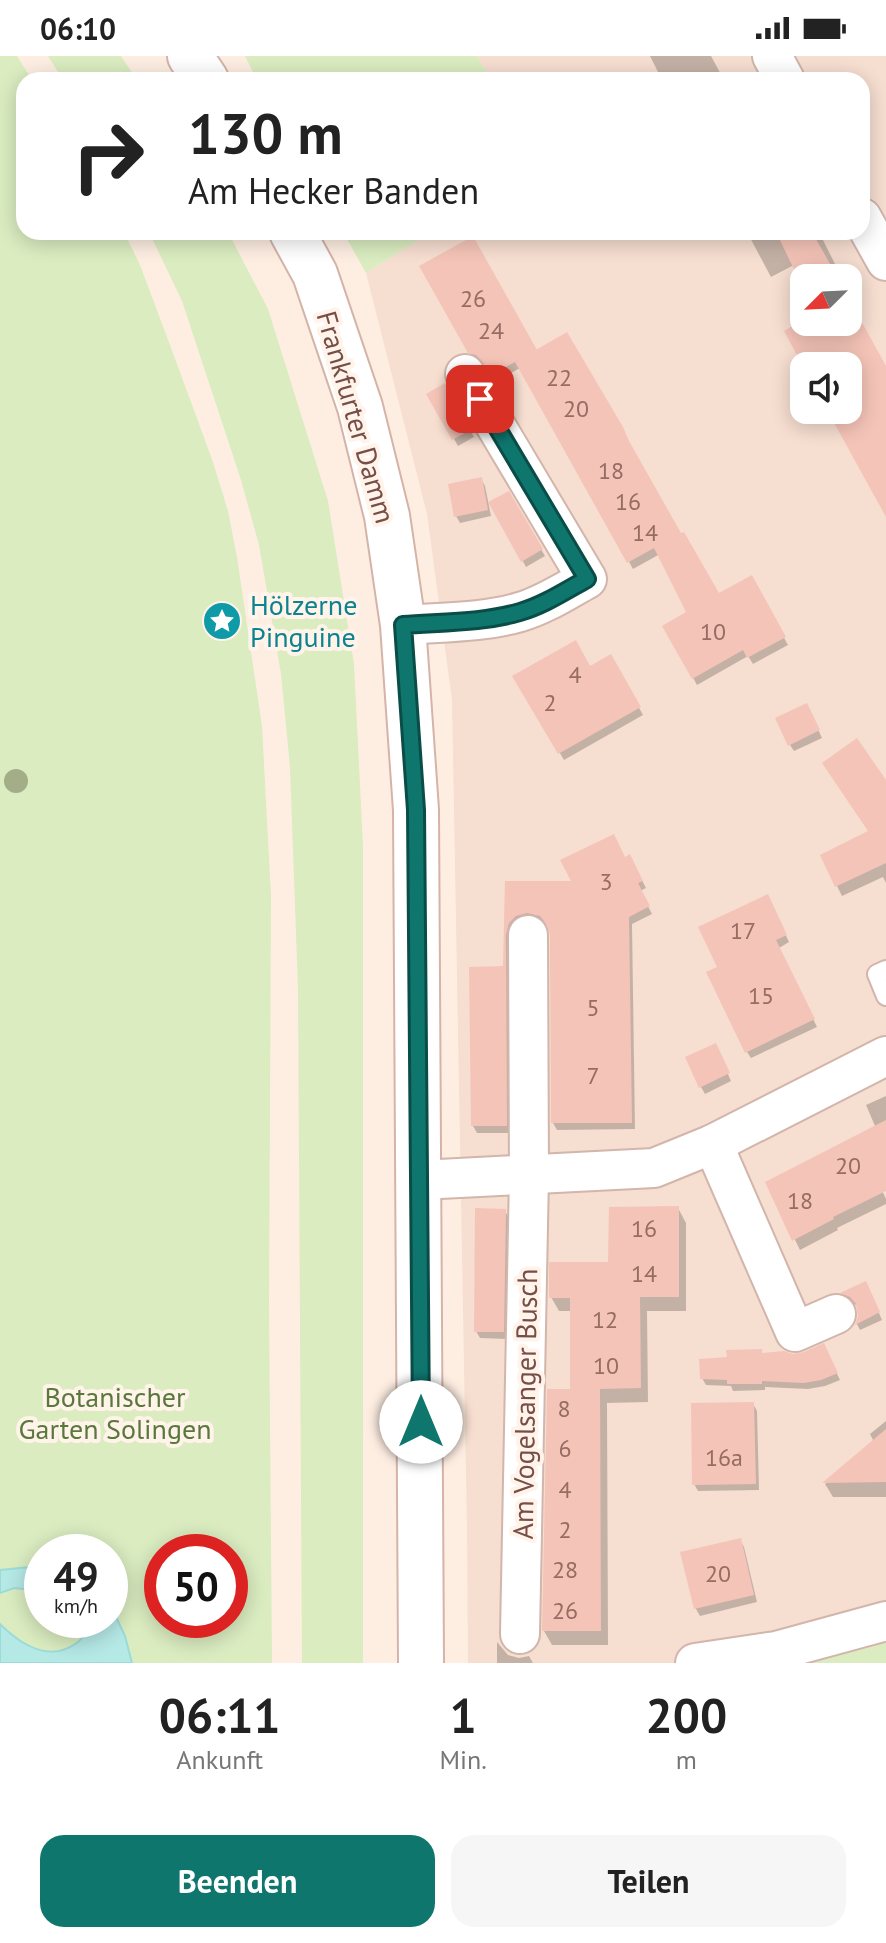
<!DOCTYPE html>
<html lang="de">
<head>
<meta charset="utf-8">
<style>
	body { margin:0; font-family:"PT Sans",sans-serif; background:#f6f6f6; color:#222; height:100vh; display:flex; flex-direction:column; font-size:30px; white-space:nowrap }
	* { box-sizing:border-box; margin:0 }
	p { font-size:26px; color:#767676 }
	.icon { flex:none; width:44px; height:44px; fill:none; stroke:currentColor; stroke-width:2; stroke-linecap:round; stroke-linejoin:round }
	.map { position:relative; height:1607px; overflow:hidden }
	.side { display:flex; flex-direction:column; background:#fff; flex:1 }
	.side>* { flex:none }
	.hud { position:absolute; left:16px; top:16px; width:854px; height:168px; border-radius:24px; box-shadow:0 4px 20px #0003; background:#fff; color:#222; overflow:hidden }
	.needle { width:52px; rotate:246deg }
	.tools { position:absolute; left:790px; top:208px; display:grid; gap:16px }
	.tools a { display:grid; place-items:center; width:72px; height:72px; border-radius:16px; background:#fff; box-shadow:0 4px 20px #0003; font-size:40px }
	.speed { position:absolute; left:24px; top:1478px; display:flex; gap:16px; font-size:40px; font-weight:700; text-align:center }
	.speed>* { display:grid; place-content:center; width:104px; height:104px; border-radius:50%; background:#fff; box-shadow:0 4px 20px #0003; line-height:1 }
	.speed small { font-size:20px; font-weight:400 }
	.speed .limit { border:12px solid #d22; background:#fff; color:#111 }
	.pin { position:absolute; display:grid; place-items:center; width:68px; height:68px; color:#fff; margin:-34px; border-radius:16px; box-shadow:0 4px 12px #0006 }
	.me { position:absolute; width:88px; margin:-44px; rotate:0deg; stroke-linejoin:round; filter:drop-shadow(0 0 6px #0008) }
	.turn { display:flex; align-items:center; gap:28px; height:168px; padding:0 40px; font-size:36px }
	.turn .icon { width:104px; height:104px; stroke-width:2.5 }
	.turn b { display:block; font-size:56px; line-height:68px }
	.eta { display:flex; justify-content:space-evenly; align-items:center; height:136px; text-align:center }
	.eta b { font-size:48px; font-weight:700; line-height:56px }
	.button { display:flex; gap:16px; margin-top:auto; padding:16px 40px }
	.button a { flex:1; height:92px; border-radius:24px; background:#0f766e; color:#fff; font-size:32px; font-weight:700; line-height:92px; text-align:center }
	.button a+a { background:#f6f6f6; color:#222 }
	.status { display:flex; justify-content:space-between; align-items:center; height:56px; padding:0 40px; background:#fff; direction:ltr }
	.status svg { height:22px; fill:currentColor }
	.map>svg:first-child { display:block }
	.residential { fill:#f6ded0; fill-rule:evenodd }
	.green { fill:#daecc0; fill-rule:evenodd }
	.water { fill:#b5e9e6; stroke:#9bdbd8; stroke-width:2 }
	.shadow { fill:#0003 }
	.building { fill:#f5c4b8 }
	.lines { fill:none; stroke-linecap:round; stroke-linejoin:round }
	.service-casing { stroke:#d2b5ab; stroke-width:22 }
	.minor-casing { stroke:#d2b5ab; stroke-width:42 }
	.secondary-casing { stroke:#d5b3a8; stroke-width:48 }
	.service { stroke:#fff; stroke-width:18 }
	.minor { stroke:#fff; stroke-width:38 }
	.secondary { stroke:#fff; stroke-width:44 }
	.tree { fill:#a3ad87 }
	.route-casing { stroke:#0a4d48; stroke-width:20 }
	.route { stroke:#0f766e; stroke-width:14 }
	.labels { text-anchor:middle; stroke-width:8; stroke-linejoin:round; paint-order:stroke }
	.number-label { font-size:24px; fill:#966c63 }
	.street-label { font-size:28px; fill:#774e47; stroke:#fff3ea }
	.culture-label { font-size:28px; fill:#0d838f; stroke:#fff3ea; text-anchor:start }
	.park-label { font-size:28px; fill:#59783c; stroke:#fff3ea }
</style>
</head>
<body>
<div class="status"><b>06:10</b><svg viewBox="0 0 49 12"><path d="M0 12V9h3v3zM5 12V6h3v6zM10 12V3h3v9zM15 12V0h3v12zM26 1h20v11H26zM47 4h2v5h-2z"/></svg></div>
<div class="map">
<svg width="886" height="1607" viewBox="0 0 886 1607">
	<rect width="100%" height="100%" fill="#feeee2"/>
	<path class="residential" d="M477 0H886V1585L876 1590 802 1607H468L467 1474 452 644 427 458 366 217 431 176H862V24H491ZM804 222H848V266H804ZM804 310H848V354H804Z"/>
	<g class="green">
		<path d="M0 0H17L32 24H24V176H124L140 209 170 289 213 406 228 455 237 501 262 670 271 840 269 1247 272 1607H0ZM42 1496H110V1564H42ZM162 1496H230V1564H162Z"/>
		<path d="M48 0H121L137 24H63Z"/>
		<path d="M245 0H477L491 24H257Z"/>
		<path d="M149 176H228L268 253 328 445 354 608 363 790V1607H302L298 933 290 711 281 618 259 489 241 424 182 245Z"/>
		<path d="M343 176H431L366 217Z"/>
		<path d="M886 1585V1607H803L876 1590Z"/>
	</g>
	<g class="water">
		<path d="M30 1511H42V1535L14 1532 0 1537V1514Z"/>
		<path d="M110 1548 125 1580 132 1607H0V1568C22 1590 51 1607 78 1586 85 1579 89 1574 89 1564H110Z"/>
	</g>
	<g class="shadow">
		<path d="M650 0H711L724 24H662Z"/>
		<path d="M747 176H819L835 208 830 211 836 222H804V229L794 209 771 221Z"/>
		<path d="M422 211 536 296 680 480 718 540 751 522 788 589 753 608 748 600 697 629 665 570 688 557 660 498 633 513 520 312 497 325 490 314 482 306 474 303Z"/>
		<path d="M445 330 474 381 458 390 429 339Z"/>
		<path d="M481 423 485 430 491 460 460 467 456 460Z"/>
		<path d="M508 437 545 500 526 511 491 447Z"/>
		<path d="M611 601 643 659 564 704 515 620 590 613Z"/>
		<path d="M810 656 822 682 794 695 790 689Z"/>
		<path d="M886 727V827L883 821 842 840 837 830 870 776Z"/>
		<path d="M625 803 633 807 646 832 640 835 652 858 632 868 635 1073 557 1074 553 1067 550 872 544 866 532 863 512 876 509 887 510 1077H477L473 1070 505 912 507 827 574 828Z"/>
		<path d="M771 848 789 886 779 892 817 971 751 1002 747 996 720 912Z"/>
		<path d="M717 993 731 1025 705 1038 701 1031Z"/>
		<path d="M886 1040V1128L880 1130 886 1143V1148L837 1172 838 1174 800 1194 767 1127 875 1070 866 1049Z"/>
		<path d="M678 1152 686 1167V1255H647L648 1346 607 1347 608 1589H552L544 1575 572 1335V1255H559L551 1241 610 1208Z"/>
		<path d="M505 1155 509 1162 507 1283 480 1282 476 1275Z"/>
		<path d="M869 1234 882 1264 860 1274 857 1268 860 1260 858 1250 846 1244 843 1238Z"/>
		<path d="M761 1295 763 1299 793 1300 827 1297 840 1324 825 1330 808 1333 765 1331V1334L733 1335 731 1330 706 1329 702 1322 729 1302Z"/>
		<path d="M753 1348 757 1355 759 1434 698 1435 694 1428Z"/>
		<path d="M886 1365V1441H833L825 1428 874 1386 870 1378Z"/>
		<path d="M740 1484 744 1491 757 1546 700 1560 696 1553 683 1498Z"/>
		<path d="M497 1586 508 1599 519 1602 529 1600 533 1607H497Z"/>
	</g>
	<g class="building">
		<path d="M776 176H812L838 222H804V234Z"/>
		<path d="M473 180 537 294 491 319 484 307 476 299 468 297 419 210Z"/>
		<path d="M848 241 886 310V461L827 354H848V310H804V312L784 275 804 263V266H848Z"/>
		<path d="M567 276 623 371 629 385 681 477 684 476 719 537 752 519 786 581 747 602 743 594 692 623 662 570 686 556 654 492 627 507 515 306Z"/>
		<path d="M445 327 472 373 452 384 426 338Z"/>
		<path d="M482 421 488 454 454 461 448 428Z"/>
		<path d="M509 435 543 493 521 506 488 446Z"/>
		<path d="M576 584 590 610 611 598 641 651 558 698 512 620Z"/>
		<path d="M807 647 820 674 788 690 775 662Z"/>
		<path d="M857 682 886 724V807L835 831 820 799 868 775 822 707Z"/>
		<path d="M614 778 625 801 630 798 643 825 638 827 650 850 629 861 632 1067H551L550 879 547 869 540 860 527 857 516 860 509 867 506 879 507 1070H471L469 911 503 910 505 825H571L560 804Z"/>
		<path d="M768 838 787 879 776 884 815 963 745 997 706 916 717 911 698 871Z"/>
		<path d="M716 987 730 1017 699 1032 685 1001Z"/>
		<path d="M886 1064V1135L833 1161 834 1163 792 1185 765 1126Z"/>
		<path d="M679 1150V1241H640L641 1332 600 1333 601 1575H542L547 1333H570V1242H549V1206H608L609 1151Z"/>
		<path d="M475 1152 506 1153 504 1276H474Z"/>
		<path d="M866 1225 880 1256 855 1269 858 1260 856 1248 850 1241 840 1237Z"/>
		<path d="M824 1287 838 1317 821 1324 804 1327 762 1325V1328H727V1324L700 1323 699 1303 727 1301 726 1294 762 1293V1297L784 1295 793 1298 804 1296Z"/>
		<path d="M754 1346 756 1428 692 1429 691 1347Z"/>
		<path d="M886 1373V1426L822 1427Z"/>
		<path d="M741 1482 754 1539 694 1553 680 1496Z"/>
	</g>
	<g class="lines">
		<defs>
			<path id="service" d="M886 914 877 918 886 940"/>
			<g id="minor">
				<path d="M772 0 785 24"/>
				<path d="M862 162 886 205"/>
				<path d="M403 569C441 566 483 567 520 556 544 549 565 535 587 523L465 318"/>
				<path d="M713 1088 795 1276 836 1258"/>
				<path d="M420 1124 654 1112 713 1088 886 1000"/>
				<path d="M520 1578 529 1119 528 879"/>
				<path d="M695 1607 776 1595 886 1565"/>
			</g>
			<g id="secondary">
				<path d="M190 0 206 24"/>
				<path d="M292 176 315 218 360 351 387 460 403 569 416 754 421 1607"/>
			</g>
		</defs>
		<use href="#service" class="service-casing"/>
		<use href="#minor" class="minor-casing"/>
		<use href="#secondary" class="secondary-casing"/>
		<use href="#service" class="service"/>
		<use href="#minor" class="minor"/>
		<use href="#secondary" class="secondary"/>
	</g>
	<circle class="tree" cx="16" cy="725" r="12"/>
	<g class="lines">
		<defs>
			<path id="route" d="M421 1366 416 754 403 569C441 566 483 567 520 556 544 549 565 535 587 523L480 343"/>
		</defs>
		<use href="#route" class="route-casing"/>
		<use href="#route" class="route"/>
	</g>
	<defs>
		<symbol id="sight-disc" viewBox="-11 -11 22 22"><circle r="9.5" fill="#0f9aa8" stroke="#fff3ea"/><path d="M0-6L1.8-2.2L6-1.7L2.9 1.2L3.7 5.4L0 3.3L-3.7 5.4L-2.9 1.2L-6-1.7L-1.8-2.2Z" fill="#fff"/></symbol>
	</defs>
	<g fill-rule="evenodd">
		<use href="#sight-disc" x="200" y="543" width="44" height="44"/>
	</g>
	<g class="labels">
		<g class="number-label">
			<text x="473" y="251">26</text>
			<text x="491" y="283">24</text>
			<text x="559" y="330">22</text>
			<text x="576" y="361">20</text>
			<text x="611" y="423">18</text>
			<text x="628" y="454">16</text>
			<text x="645" y="485">14</text>
			<text x="713" y="584">10</text>
			<text x="575" y="627">4</text>
			<text x="550" y="655">2</text>
			<text x="606" y="834">3</text>
			<text x="743" y="883">17</text>
			<text x="761" y="948">15</text>
			<text x="593" y="960">5</text>
			<text x="593" y="1028">7</text>
			<text x="848" y="1118">20</text>
			<text x="800" y="1153">18</text>
			<text x="644" y="1181">16</text>
			<text x="644" y="1226">14</text>
			<text x="605" y="1272">12</text>
			<text x="606" y="1318">10</text>
			<text x="564" y="1361">8</text>
			<text x="565" y="1401">6</text>
			<text x="724" y="1410">16a</text>
			<text x="565" y="1442">4</text>
			<text x="565" y="1482">2</text>
			<text x="565" y="1522">28</text>
			<text x="718" y="1526">20</text>
			<text x="565" y="1563">26</text>
		</g>
		<g class="street-label">
			<text transform="translate(356 361) rotate(74)" y="10">Frankfurter Damm</text>
			<text transform="translate(525 1348) rotate(-89)" y="10">Am Vogelsanger Busch</text>
		</g>
		<g class="culture-label">
			<text x="250" y="559">Hölzerne<tspan x="250" dy="32">Pinguine</tspan></text>
		</g>
		<g class="park-label">
			<text x="115" y="1351">Botanischer<tspan x="115" dy="32">Garten Solingen</tspan></text>
		</g>
	</g>
</svg>
<div class="tools">
<a><svg class="needle" viewBox="-14 -14 28 28"><path d="M0-13l5 13h-10z" fill="#e53935"/><path d="M0 13l5-13h-10z" fill="#767676"/></svg></a>
<a><svg class="icon" aria-label="sound" viewBox="0 0 24 24"><path d="M4 9h4l5-4v14l-5-4H4zM17 9q2 3 0 6"/></svg></a>
</div>
<div class="speed"><div>49<small>km/h</small></div><div class="limit">50</div></div>
<div class="pin" style="left:480px;top:343px;background:#d93025"><svg class="icon" aria-label="arrive" viewBox="0 0 24 24"><path d="M6 21V4h12l-3 4 3 4H6"/></svg></div>
<svg class="me" style="left:421px;top:1366px" viewBox="-20 -20 40 40"><circle r="19" fill="#fff"/><path d="M0-13L10 11 0 6-10 11z" fill="#0f766e"/></svg>
<div class="hud">
<div class="turn"><svg class="icon" aria-label="right" viewBox="0 0 24 24"><path d="M7 20v-9h11M14 6l5 5-5 5"/></svg><div><b>130 m</b>Am Hecker Banden</div></div>
</div>
</div>
<section class="side">
<div class="eta">
<div><b>06:11</b><p>Ankunft</p></div>
<div><b>1</b><p>Min.</p></div>
<div><b>200</b><p>m</p></div>
</div>
<div class="button"><a>Beenden</a><a>Teilen</a></div>
</section>
</body>
</html>
